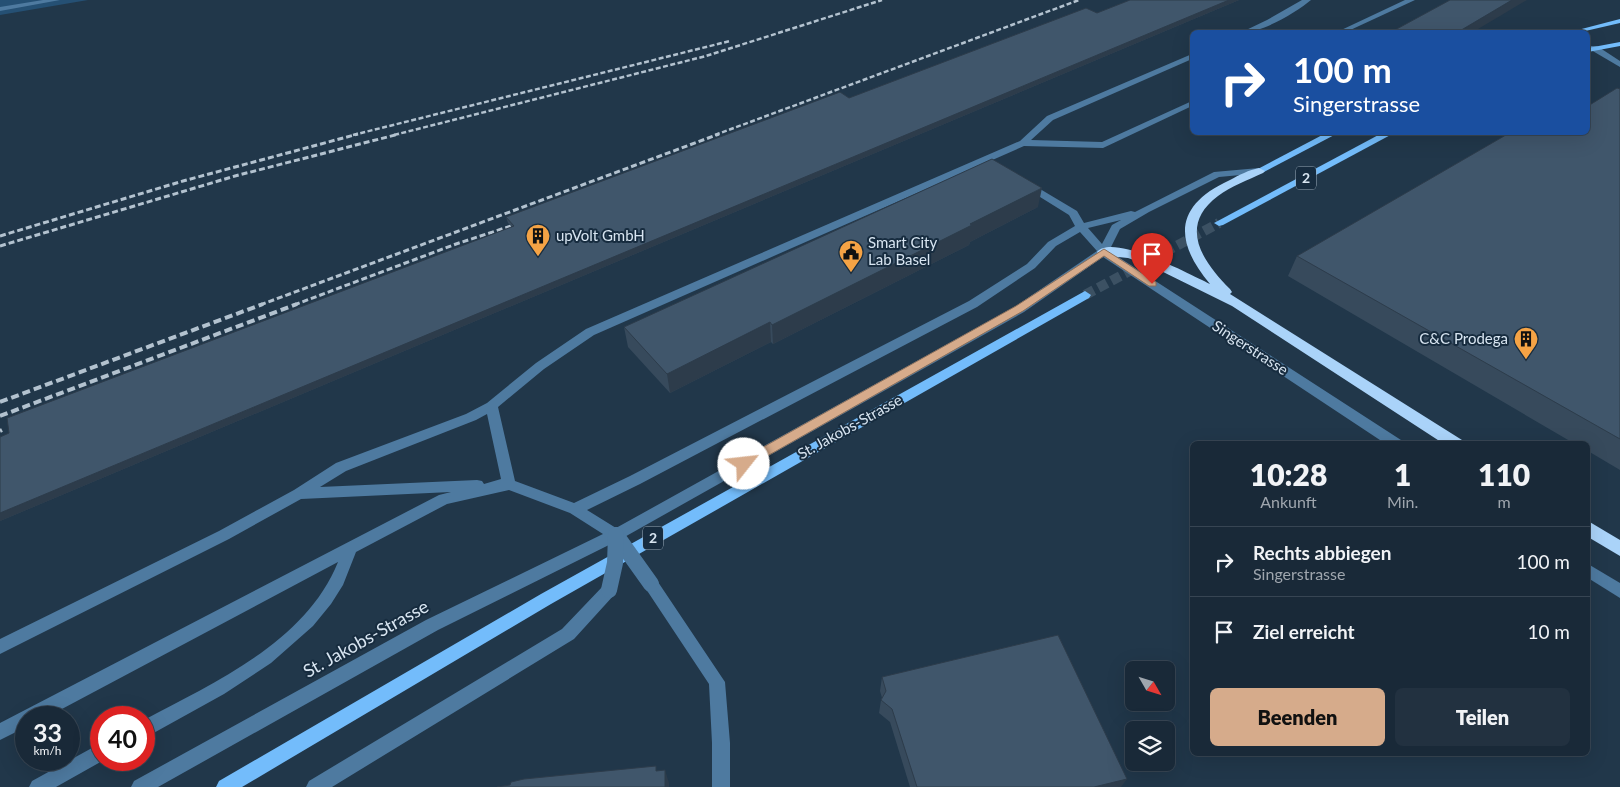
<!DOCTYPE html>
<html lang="de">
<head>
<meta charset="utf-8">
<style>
	body { margin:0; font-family:Lato,sans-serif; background:#223140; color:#f1f3f6; height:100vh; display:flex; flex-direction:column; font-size:19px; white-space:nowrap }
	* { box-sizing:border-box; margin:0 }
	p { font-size:16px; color:#9fa6ae }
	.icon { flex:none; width:28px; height:28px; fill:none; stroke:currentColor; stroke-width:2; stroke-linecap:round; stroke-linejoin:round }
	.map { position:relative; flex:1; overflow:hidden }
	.side { position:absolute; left:1190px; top:441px; width:400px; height:315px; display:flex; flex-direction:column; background:#192938; border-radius:8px; box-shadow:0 5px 20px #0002,0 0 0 1px #374553 }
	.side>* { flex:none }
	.guide { position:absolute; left:1190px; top:30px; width:400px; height:105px; border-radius:8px; box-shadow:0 5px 20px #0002,0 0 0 1px #374553; background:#1a4fa0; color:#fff; overflow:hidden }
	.needle { width:32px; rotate:129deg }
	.fabs { position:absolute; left:1125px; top:661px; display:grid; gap:10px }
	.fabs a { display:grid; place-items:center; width:50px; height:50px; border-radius:8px; background:#192938; box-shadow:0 5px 20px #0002,0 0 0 1px #374553; font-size:25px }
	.speed { position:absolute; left:15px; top:706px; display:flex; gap:10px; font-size:25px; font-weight:700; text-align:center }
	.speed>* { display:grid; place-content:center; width:65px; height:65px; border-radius:50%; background:#192938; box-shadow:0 5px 20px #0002,0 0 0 1px #374553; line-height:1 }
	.speed small { font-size:12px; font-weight:400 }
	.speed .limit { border:8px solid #d22; background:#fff; color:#111 }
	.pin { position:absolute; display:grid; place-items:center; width:42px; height:42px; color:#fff; margin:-51px -21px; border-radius:50% 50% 50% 0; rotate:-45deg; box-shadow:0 0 5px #0007 }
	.pin .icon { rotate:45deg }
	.me { position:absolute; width:55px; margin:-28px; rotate:61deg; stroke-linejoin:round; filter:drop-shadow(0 0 4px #0008) }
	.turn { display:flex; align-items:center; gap:18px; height:105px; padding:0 20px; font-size:22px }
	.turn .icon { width:65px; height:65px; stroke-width:2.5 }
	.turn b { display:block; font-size:35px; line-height:42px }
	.eta { display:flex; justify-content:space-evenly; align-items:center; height:85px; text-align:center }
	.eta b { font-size:30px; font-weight:800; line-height:35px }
	.action { display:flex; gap:10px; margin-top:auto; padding:10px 20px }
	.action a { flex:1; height:58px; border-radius:8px; background:#d6ab8b; color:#111; font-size:20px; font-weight:800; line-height:58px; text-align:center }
	.action a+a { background:#223140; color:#f1f3f6 }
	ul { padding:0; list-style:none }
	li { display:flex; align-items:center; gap:15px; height:70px; padding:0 20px; border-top:1px solid #374553 }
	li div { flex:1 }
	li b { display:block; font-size:19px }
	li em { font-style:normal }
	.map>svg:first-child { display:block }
	.green { fill:#255074 }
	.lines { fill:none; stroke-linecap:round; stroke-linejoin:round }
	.major-tunnel { stroke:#3c5163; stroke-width:10; stroke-dasharray:10 5; stroke-linecap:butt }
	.minor { fill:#4e7aa0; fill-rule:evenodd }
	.major { fill:#73bcfb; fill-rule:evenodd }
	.highway { fill:#aad3f9; fill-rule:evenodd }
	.rail-far2 { stroke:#b3c2cf; stroke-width:2.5; stroke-dasharray:5 2.5; stroke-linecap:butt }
	.rail-far1 { stroke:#b3c2cf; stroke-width:3; stroke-dasharray:6 3; stroke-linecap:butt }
	.rail { stroke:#b3c2cf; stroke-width:4; stroke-dasharray:8 4; stroke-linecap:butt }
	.minor-bridge { stroke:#4e7aa0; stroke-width:16 }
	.wall { fill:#374a5c }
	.shaded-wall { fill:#2d3c4b }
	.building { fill:#40566b; stroke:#2d3c4b }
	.route { fill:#d6ab8b; stroke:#8b6f5a }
	.labels { text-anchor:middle; stroke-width:4; stroke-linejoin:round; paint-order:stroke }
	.shield { fill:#172c3f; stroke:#9eaebc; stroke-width:1 }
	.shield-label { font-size:14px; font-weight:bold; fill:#d8e5f1 }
	.poi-label { font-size:15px; fill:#d8e5f1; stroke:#172c3f; text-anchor:start }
	.street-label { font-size:15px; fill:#d8e5f1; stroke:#172c3f }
	.near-street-label { font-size:18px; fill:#d8e5f1; stroke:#172c3f }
</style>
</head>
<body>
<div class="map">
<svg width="1620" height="787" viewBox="0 0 1620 787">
	<rect width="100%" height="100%" fill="#21374a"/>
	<path class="green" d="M0 0H88L0 15Z"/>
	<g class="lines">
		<path class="major-tunnel" d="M1085 295 1219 223"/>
		<g class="minor">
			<path d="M43 0H60L0 11V7Z"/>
			<path d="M1302 0H1311C1297 12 1260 34 1242 32L1267 20Z"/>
			<path d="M1405 0H1415L1346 32H1337Z"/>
			<path d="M1591 46H1597L1620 61V67L1591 50Z"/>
			<path d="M1192 54V59L1053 120 1031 140 1102 142 1192 101V106L1103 148 1024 146 594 335 544 369 498 407 515 481 574 503 630 476 969 301 1027 264 1048 242 1075 226 1069 215 1024 187V183H1030L1077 211 1084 223 1131 211 1135 212 1214 172 1259 168 1262 169V173L1219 177 1149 212 1120 229 1109 251 1401 440 1402 444H1386L1103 257 1024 312 621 539 438 630 158 787H131L134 781 426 620 603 534 570 513 509 490 447 504 356 552 343 585 331 604 313 626 271 663 224 694 150 735 144 737V720C215 682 306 642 338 562L45 718H26V727L0 740V723L439 495 451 492 301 499 229 539 0 654V639L219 531 294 490 336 463 466 414 487 403 536 363 586 329 1020 141 1047 116ZM1121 220 1112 225 1102 244 1088 228ZM1080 232 1097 251 1016 306 616 528 587 510 640 484 977 307 1035 268 1056 246ZM487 414 501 479 484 484 482 481 477 480 320 487 346 471 476 420Z"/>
			<path d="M1588 564 1620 583V598L1588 578Z"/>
			<path d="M651 577 656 579 725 682 730 743V787H712V743L709 684 646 589 643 584 646 579Z"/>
			<path d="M609 583 614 585 617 590 614 595 574 639 332 787H306L309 781 562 629 604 585Z"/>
			<path d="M101 743V760H104L56 787H29L32 781Z"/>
		</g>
		<g class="major">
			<path d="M1620 19V23L1581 32H1570Z"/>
			<path d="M1620 42V46L1588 52V48Z"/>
			<path d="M1328 132H1340L1262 173H1256L1254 171Z"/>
			<path d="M1384 132H1396L1223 225 1219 226 1214 223Z"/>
			<path d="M1085 291 1091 295 1089 298 551 604 242 787H216L219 781 541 594Z"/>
		</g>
		<g class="highway">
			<path d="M1259 168 1265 171 1263 173C1248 180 1231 186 1218 196 1178 226 1202 261 1230 289L1232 292 1230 294 1462 440 1464 444H1444L1232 306 1151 266 1128 258 1099 255 1097 252C1113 233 1191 275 1210 284 1173 240 1175 205 1230 180 1239 175 1249 170 1259 168Z"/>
			<path d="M1588 521 1620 540V556L1588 537Z"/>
		</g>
		<g class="rail-far2">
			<path d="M353 135 730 41"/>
			<path d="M394 135 706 56 882 0"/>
			<path d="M715 135 1079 0"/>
		</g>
		<g class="rail-far1">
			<path d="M0 236 183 181 358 134"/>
			<path d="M0 246 235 176 399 134"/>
			<path d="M260 305 719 134"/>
			<path d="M294 305 456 244 511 226"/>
		</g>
		<g class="rail">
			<path d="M0 402 263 304"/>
			<path d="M0 416 297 304"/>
			<path d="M0 431 2 430"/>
		</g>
		<g class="minor-bridge">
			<path d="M616 535 651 584"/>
			<path d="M609 590 615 563 616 535"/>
		</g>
	</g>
	<g class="wall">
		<path d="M1130 0H1239L0 521 9 433 512 227 508 223 506 217 1097 13Z"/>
		<path d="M1620 89V470L1588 451V444H1575L1288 276 1297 256 1588 132Z"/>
		<path d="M1038 207 970 242 969 245 773 344 771 342 670 393 628 347 624 327Z"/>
		<path d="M882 677 1121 787H910L890 722 879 713 881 700 882 698 880 691Z"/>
	</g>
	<g class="shaded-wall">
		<path d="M1229 0H1239L0 521V513Z"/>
		<path d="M1512 0H1527L1473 32H1458Z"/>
		<path d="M1042 188 1038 207 970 242 969 245 773 344 772 325 970 224Z"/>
		<path d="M770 322 771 342 670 393 667 374Z"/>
		<path d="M665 770 669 783V787H665Z"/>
		<path d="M1127 779 1121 787H1094Z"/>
	</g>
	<g class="building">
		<path d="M1130 0H1229L0 513V437L9 433 7 418 514 226 506 217 840 92 849 98 1086 8 1097 13Z"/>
		<path d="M1450 0H1512L1458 32H1396L1393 31Z"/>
		<path d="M1617 88 1620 89V439L1297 256 1511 132H1588V106Z"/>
		<path d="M992 159 1042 188 970 224 972 225 772 325 770 322 667 374 624 327Z"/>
		<path d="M1058 635 1127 779 1094 787H917L892 709 881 700 886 691 882 677Z"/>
		<path d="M656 766V771L665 770V787H497L510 785 511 782 524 779Z"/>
	</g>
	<path class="route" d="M1104 249 1156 282V286H1149L1104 256 1023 311 748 467H740L738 464 740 460 1016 306Z"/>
	<defs>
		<symbol id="building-pin" viewBox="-11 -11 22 30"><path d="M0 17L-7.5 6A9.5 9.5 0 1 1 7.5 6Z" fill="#f5a345" stroke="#172c3f"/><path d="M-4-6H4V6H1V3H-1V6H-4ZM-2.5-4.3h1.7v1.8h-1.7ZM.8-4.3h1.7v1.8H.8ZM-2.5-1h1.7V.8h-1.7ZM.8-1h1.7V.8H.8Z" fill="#111"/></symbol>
		<symbol id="civic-pin" viewBox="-11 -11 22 30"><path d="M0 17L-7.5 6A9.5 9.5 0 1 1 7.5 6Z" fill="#f5a345" stroke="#172c3f"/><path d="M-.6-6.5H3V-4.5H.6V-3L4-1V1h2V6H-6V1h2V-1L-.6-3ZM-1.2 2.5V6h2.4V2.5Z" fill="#111"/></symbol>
	</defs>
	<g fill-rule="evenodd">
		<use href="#building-pin" x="524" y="222" width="28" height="38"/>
		<use href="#civic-pin" x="837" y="238" width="28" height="38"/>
		<use href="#building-pin" x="1512" y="325" width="28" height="38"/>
	</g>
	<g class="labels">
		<g class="shield">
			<rect x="1296" y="166.5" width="20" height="23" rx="4"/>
			<rect x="643" y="526.5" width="20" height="23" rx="4"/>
		</g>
		<g class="shield-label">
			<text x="1306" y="183">2</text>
			<text x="653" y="543">2</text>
		</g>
		<g class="poi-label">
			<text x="556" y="241">upVolt GmbH</text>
			<text x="868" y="248">Smart City<tspan x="868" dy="17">Lab Basel</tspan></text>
			<text x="1508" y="344" text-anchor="end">C&amp;C Prodega</text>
		</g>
		<g class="street-label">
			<text transform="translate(1250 348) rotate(33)" y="5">Singerstrasse</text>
			<text transform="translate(850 427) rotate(-29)" y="5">St. Jakobs-Strasse</text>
		</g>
		<g class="near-street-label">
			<text transform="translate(366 639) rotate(-29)" y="6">St. Jakobs-Strasse</text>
		</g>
	</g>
</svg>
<div class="fabs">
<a><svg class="needle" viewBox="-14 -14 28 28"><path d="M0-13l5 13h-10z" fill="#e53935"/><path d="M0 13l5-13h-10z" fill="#9fa6ae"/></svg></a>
<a><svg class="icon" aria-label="layers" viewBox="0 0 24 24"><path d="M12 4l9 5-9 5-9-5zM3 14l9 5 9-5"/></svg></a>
</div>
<div class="speed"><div>33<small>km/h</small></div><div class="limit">40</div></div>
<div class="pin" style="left:1152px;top:284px;background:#d93025"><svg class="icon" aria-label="arrive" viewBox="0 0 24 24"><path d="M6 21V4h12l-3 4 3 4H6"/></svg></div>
<svg class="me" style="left:744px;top:464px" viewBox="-20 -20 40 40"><circle r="19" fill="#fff"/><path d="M0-13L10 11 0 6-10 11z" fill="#d6ab8b"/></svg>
<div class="guide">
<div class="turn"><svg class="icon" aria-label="right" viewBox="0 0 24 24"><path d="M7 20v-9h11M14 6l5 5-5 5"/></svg><div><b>100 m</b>Singerstrasse</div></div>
</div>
<section class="side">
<div class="eta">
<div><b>10:28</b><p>Ankunft</p></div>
<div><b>1</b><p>Min.</p></div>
<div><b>110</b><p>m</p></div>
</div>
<ul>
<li><svg class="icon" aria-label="right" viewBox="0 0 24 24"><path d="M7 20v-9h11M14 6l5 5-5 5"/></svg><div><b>Rechts abbiegen</b><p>Singerstrasse</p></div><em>100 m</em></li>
<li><svg class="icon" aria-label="arrive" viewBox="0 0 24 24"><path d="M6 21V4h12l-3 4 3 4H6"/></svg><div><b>Ziel erreicht</b></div><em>10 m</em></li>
</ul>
<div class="action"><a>Beenden</a><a>Teilen</a></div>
</section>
</div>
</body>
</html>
